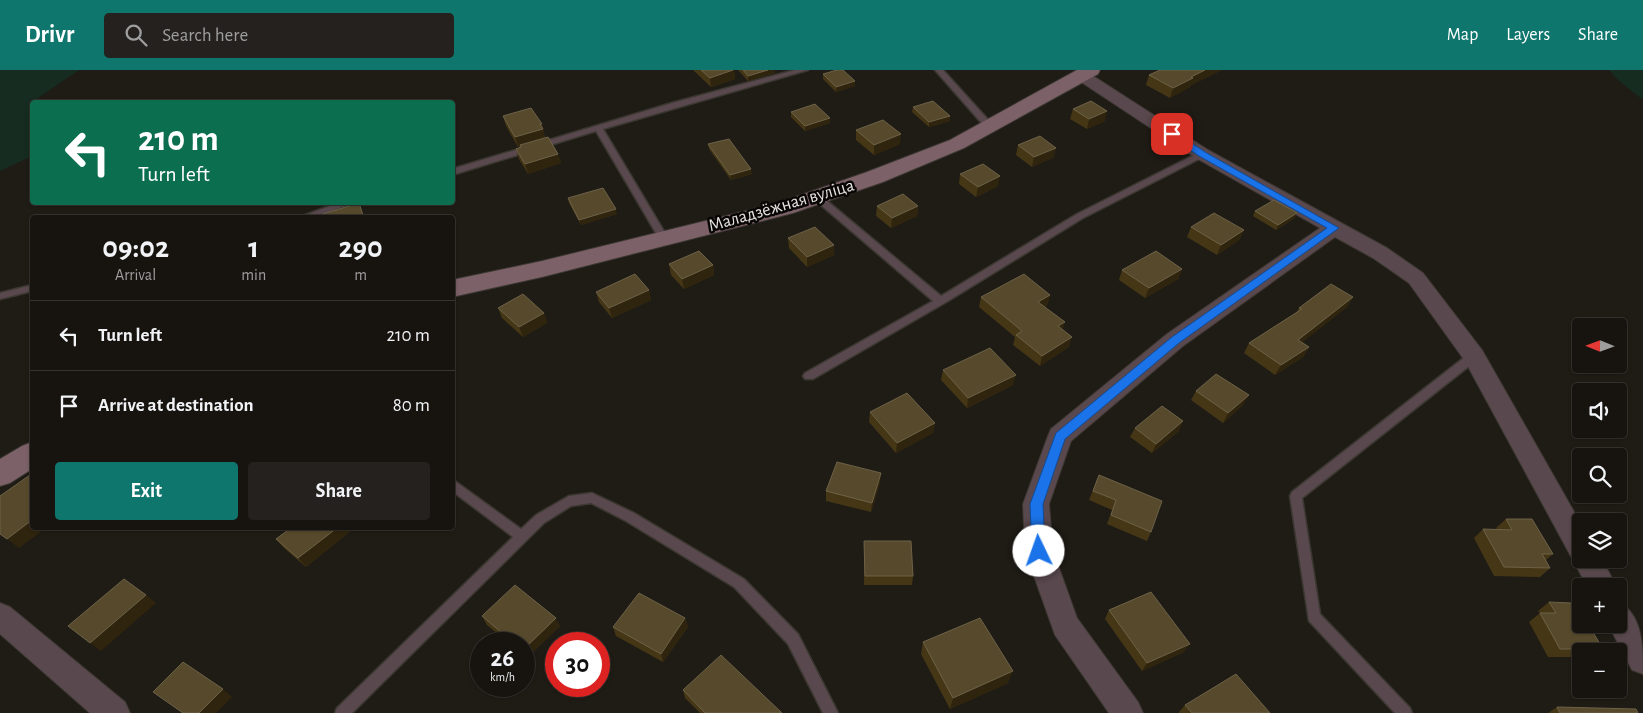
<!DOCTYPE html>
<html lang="en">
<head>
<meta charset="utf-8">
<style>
	body { margin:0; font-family:"Alegreya Sans",sans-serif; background:#24211e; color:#f1f3f6; height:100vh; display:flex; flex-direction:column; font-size:19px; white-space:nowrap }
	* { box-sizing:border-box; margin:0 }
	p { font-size:16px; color:#9e9e9f }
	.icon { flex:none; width:28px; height:28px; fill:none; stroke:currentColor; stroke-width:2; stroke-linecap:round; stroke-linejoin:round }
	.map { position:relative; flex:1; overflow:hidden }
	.sheet { position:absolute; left:30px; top:145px; width:425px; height:315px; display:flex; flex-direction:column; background:#171410; border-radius:5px; box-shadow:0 1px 4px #0004,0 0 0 1px #363330 }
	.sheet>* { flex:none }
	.top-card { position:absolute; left:30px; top:30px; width:425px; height:105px; border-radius:5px; box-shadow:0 1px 4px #0004,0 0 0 1px #363330; background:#0b6e4f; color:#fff; overflow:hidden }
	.needle { width:32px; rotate:271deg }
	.buttons { position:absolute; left:1572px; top:248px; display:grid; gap:10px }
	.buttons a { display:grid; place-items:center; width:55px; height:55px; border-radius:5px; background:#171410; box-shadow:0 1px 4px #0004,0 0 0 1px #363330; font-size:25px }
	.speed { position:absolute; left:470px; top:562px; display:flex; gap:10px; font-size:25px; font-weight:700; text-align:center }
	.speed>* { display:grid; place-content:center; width:65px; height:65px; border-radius:50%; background:#171410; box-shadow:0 1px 4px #0004,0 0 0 1px #363330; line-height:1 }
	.speed small { font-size:12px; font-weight:400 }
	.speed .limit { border:8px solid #d22; background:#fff; color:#111 }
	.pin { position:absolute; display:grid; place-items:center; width:42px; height:42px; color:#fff; margin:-21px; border-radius:10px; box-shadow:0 2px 8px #0006 }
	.me { position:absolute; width:55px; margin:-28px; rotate:357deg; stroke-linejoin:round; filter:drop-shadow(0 0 4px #0008) }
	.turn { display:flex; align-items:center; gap:18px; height:105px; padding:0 25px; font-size:22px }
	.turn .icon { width:65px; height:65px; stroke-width:2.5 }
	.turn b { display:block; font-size:35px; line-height:42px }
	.eta { display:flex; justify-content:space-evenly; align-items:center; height:85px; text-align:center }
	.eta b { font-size:30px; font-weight:700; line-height:35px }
	.cta { display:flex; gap:10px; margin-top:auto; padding:10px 25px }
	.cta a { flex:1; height:58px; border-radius:5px; background:#0f766e; color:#fff; font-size:20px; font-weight:700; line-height:58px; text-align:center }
	.cta a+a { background:#24211e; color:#f1f3f6 }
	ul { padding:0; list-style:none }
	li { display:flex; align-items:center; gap:15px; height:70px; padding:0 25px; border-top:1px solid #363330 }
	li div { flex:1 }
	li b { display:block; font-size:19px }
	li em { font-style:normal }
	header { display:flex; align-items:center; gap:30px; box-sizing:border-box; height:70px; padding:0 25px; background:#0f766e; color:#fff }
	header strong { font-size:24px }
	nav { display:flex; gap:28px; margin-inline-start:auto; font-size:18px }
	.search { width:350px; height:45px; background:#24211e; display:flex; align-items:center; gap:12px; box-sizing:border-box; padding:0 18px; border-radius:5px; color:#9e9e9f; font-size:19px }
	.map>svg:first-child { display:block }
	.green { fill:#162c21 }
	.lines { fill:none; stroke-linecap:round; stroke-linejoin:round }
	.lane-casing { stroke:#3b3731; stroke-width:3 }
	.street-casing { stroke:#3b3731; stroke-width:2 }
	.secondary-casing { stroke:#3b3731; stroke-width:2 }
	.lane { fill:#59484d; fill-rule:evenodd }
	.street { fill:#59484d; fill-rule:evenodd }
	.secondary { fill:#7c6168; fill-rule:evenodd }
	.wall { fill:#453716 }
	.shaded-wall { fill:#2f240d }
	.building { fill:#574a2c; stroke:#6d6248 }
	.route { fill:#1a73e8; stroke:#114b97 }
	.labels { text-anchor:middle; stroke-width:5; stroke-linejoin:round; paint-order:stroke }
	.street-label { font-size:18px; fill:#e7e4e0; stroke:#080604 }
</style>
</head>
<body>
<header>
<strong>Drivr</strong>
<div class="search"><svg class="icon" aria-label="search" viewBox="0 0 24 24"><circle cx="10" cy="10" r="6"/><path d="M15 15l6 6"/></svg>Search here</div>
<nav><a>Map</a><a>Layers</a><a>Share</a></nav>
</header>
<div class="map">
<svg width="1643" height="643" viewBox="0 0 1643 643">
	<rect width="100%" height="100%" fill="#1f1b15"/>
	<g class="green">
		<path d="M0 0H79L38 28V32H32V86L0 101Z"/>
		<path d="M1609 0H1643V30L1617 9Z"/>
	</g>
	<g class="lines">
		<defs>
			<g id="lane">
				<path d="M795 0H808L603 59 668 168 666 170H660L596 61 452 105V99L672 33Z"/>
				<path d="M935 0H943L992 54V58H986Z"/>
				<path d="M1202 81 1206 84 1205 86 1083 148 948 231 813 309H805L803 306 805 303 933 231 814 129V125H820L941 226 1077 144Z"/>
				<path d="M341 132H356L312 148H297Z"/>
				<path d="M32 215V221L0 229V223Z"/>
				<path d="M1474 282 1479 286 1478 289 1302 428 1320 544 1410 638 1412 643H1395L1309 551 1290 426 1292 422 1470 283Z"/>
				<path d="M452 409 521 459 536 445 569 426 592 423 634 443 744 509 798 564 838 643H823L788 574 734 517 626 451 591 433 571 436 544 453 352 643H335L337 638 513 467 452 421Z"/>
			</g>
			<g id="street">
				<path d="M1081 0 1087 2 1208 80 1387 178 1423 203 1482 280 1581 454V489H1602L1616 516H1587L1465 291 1409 213 1373 188 1335 167 1183 276 1071 371 1049 434 1053 481 1077 548 1138 632 1143 643H1109L1055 565 1025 481 1023 434 1048 366 1051 359 1167 264 1320 158 1196 88 1075 8 1073 5 1075 2Z"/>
				<path d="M0 533 10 537 125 632 130 643H90L0 564Z"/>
				<path d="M1619 533C1643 544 1643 579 1643 604L1632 600 1608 554H1619Z"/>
			</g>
			<g id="secondary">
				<path d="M1077 0H1100L1098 4 964 78 883 112 793 143 542 207 452 227V210L542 191 778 133 867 102 950 70Z"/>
				<path d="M32 372V399L10 413 0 416V389L22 376Z"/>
			</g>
		</defs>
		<use href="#lane" class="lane-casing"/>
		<use href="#street" class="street-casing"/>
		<use href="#secondary" class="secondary-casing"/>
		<use href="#lane" class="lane"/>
		<use href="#street" class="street"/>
		<use href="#secondary" class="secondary"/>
	</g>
	<g class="wall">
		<path d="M693 0H734L735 9 711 17Z"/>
		<path d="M738 0H774L775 3 748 11Z"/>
		<path d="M1160 0H1222L1191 15 1190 17 1170 28 1146 15 1149 5Z"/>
		<path d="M823 4 855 11V16L836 22 823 9Z"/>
		<path d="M913 37 950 46V51L929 57 912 42Z"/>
		<path d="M1073 39 1105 51 1087 59 1070 49Z"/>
		<path d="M791 42 830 48V53L805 61 791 47Z"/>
		<path d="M503 46 542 54 545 68 558 84 561 93 528 104 519 89 516 79 521 78 520 76 518 77 506 56Z"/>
		<path d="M856 60 900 74 874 85 856 70Z"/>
		<path d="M708 74 752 104 731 110 709 79Z"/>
		<path d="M1018 75 1054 87 1032 97 1016 85Z"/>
		<path d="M960 104 998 116 976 127 959 114Z"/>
		<path d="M568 128 617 144 581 155 569 133Z"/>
		<path d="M877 136H918L917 146 891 158 876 146Z"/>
		<path d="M1255 141 1295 148 1276 160 1253 146Z"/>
		<path d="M1191 157 1244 160 1239 170 1217 185 1187 167Z"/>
		<path d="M788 168 834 175V185L807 197 789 178Z"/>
		<path d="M669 194 713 195 714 205 684 219 671 205Z"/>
		<path d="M1182 199 1178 209 1145 228 1119 210 1122 200Z"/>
		<path d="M649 220 651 230 612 248 599 232 596 222Z"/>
		<path d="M1050 225 1047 235 1045 237 1063 260 1069 277 1040 296 1013 275 1015 267 979 237 981 227Z"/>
		<path d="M1353 227 1347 237 1302 272 1309 277 1303 287 1275 305 1244 283 1249 273 1296 243 1299 238Z"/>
		<path d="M498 238 544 243 547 253 523 267 502 248Z"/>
		<path d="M943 300 1013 315 967 338 941 310Z"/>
		<path d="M1196 321 1243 335 1223 353 1191 330Z"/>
		<path d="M870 342 935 353 933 363 896 383 869 352Z"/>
		<path d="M1135 358 1179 361 1152 383 1130 367Z"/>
		<path d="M1099 405 1151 462 1147 471 1107 454 1112 440 1089 430Z"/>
		<path d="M880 413 871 442 826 431V421Z"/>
		<path d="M1506 449 1553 484 1546 490 1550 498 1540 507 1494 506 1474 468 1483 459H1497L1496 458Z"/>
		<path d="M291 458H354L306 497 284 478 276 469Z"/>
		<path d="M864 471 913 506 912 515H864Z"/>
		<path d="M1549 532 1578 544 1603 579 1600 581H1581V587H1548L1529 552 1540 543 1538 541Z"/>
		<path d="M1109 540 1184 582 1142 601 1105 549Z"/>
		<path d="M482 546 560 556 527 588 524 585V574H510L487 555Z"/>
		<path d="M685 548 688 557 663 592 616 566 613 557Z"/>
		<path d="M923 572 1008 613 950 639 921 584Z"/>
		<path d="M683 620 782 643H700L685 628Z"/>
		<path d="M1185 635 1270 643H1179V642Z"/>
		<path d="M1557 637 1638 643H1548Z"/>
	</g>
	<g class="shaded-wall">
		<path d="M734 0 735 9 711 17 710 8Z"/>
		<path d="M768 0H774L775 3 748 11V6Z"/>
		<path d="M1205 0H1222L1191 15 1190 17 1170 28 1173 18 1191 7Z"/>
		<path d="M855 11V16L836 22V17Z"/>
		<path d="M1107 41 1105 51 1087 59 1089 49Z"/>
		<path d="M950 46V51L929 57V52Z"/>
		<path d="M830 48V53L805 61V56Z"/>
		<path d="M540 54H542L545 69 518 77 515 67Z"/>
		<path d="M901 64 900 74 874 85V75Z"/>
		<path d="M1056 78 1054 87 1032 97 1034 87Z"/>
		<path d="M558 84 561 93 528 104 525 94Z"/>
		<path d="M751 99 752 104 731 110 730 105Z"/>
		<path d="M1000 106 998 116 976 127 978 117Z"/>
		<path d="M918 136 917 146 891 158 892 148Z"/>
		<path d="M616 139 617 144 581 155 579 150Z"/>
		<path d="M1297 143 1295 148 1276 160 1278 155Z"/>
		<path d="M1244 160 1239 170 1217 185 1221 175Z"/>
		<path d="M834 175V185L807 197V187Z"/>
		<path d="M713 195 714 205 684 219 682 209Z"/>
		<path d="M1182 199 1178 209 1145 228 1149 218Z"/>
		<path d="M649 220 651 230 612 248 609 238Z"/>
		<path d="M1050 225 1047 235 1036 242 1038 232Z"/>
		<path d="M1353 227 1347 237 1292 280 1298 270Z"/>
		<path d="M544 243 547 253 523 267 519 257Z"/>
		<path d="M1065 252 1062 262 1058 256Z"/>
		<path d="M1072 267 1069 277 1040 296 1042 286Z"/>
		<path d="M1309 277 1303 287 1275 305 1281 295Z"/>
		<path d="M1016 305 1013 315 967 338 968 328Z"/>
		<path d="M1249 325 1243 335 1223 353 1228 343Z"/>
		<path d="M1183 351 1179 361 1152 383 1156 374Z"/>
		<path d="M935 353 933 363 896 383 897 373Z"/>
		<path d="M881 403 880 413 871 442 872 433Z"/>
		<path d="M32 450V458H46L19 478 7 469Z"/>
		<path d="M337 458H354L306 497 298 488Z"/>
		<path d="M146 525 156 533 101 581 90 573Z"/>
		<path d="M556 548 560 556 527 588 524 582V579Z"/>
		<path d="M685 548 688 557 663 592 661 584Z"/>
		<path d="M1190 574 1184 582 1142 601 1147 593Z"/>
		<path d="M1013 601 1008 613 950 639 953 628Z"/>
		<path d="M223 619 232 627 216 643H199Z"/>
	</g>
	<g class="building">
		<path d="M701 0H733L710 8Z"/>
		<path d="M743 0H768L748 6Z"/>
		<path d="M837 0H843L855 11 836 17 823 4Z"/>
		<path d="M1160 0H1205L1191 7 1193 8 1173 18 1149 5Z"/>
		<path d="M933 31 950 46 929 52 913 37Z"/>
		<path d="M1091 31 1107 41 1089 49 1073 39Z"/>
		<path d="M815 34 830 48 805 56 791 42Z"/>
		<path d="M531 38 542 54H540L543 59 515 67 503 46Z"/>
		<path d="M883 50 901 64 874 75 856 60Z"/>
		<path d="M1040 66 1056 78 1034 87 1018 75Z"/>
		<path d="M548 67 558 84 525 94 516 79 521 77 520 75Z"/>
		<path d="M729 69 751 99 730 105 708 74Z"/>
		<path d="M983 94 1000 106 978 117 960 104Z"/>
		<path d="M603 118 616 139 579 150 568 128Z"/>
		<path d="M903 124 918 136 892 148 877 136Z"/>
		<path d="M1274 130 1297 143 1278 155 1255 141Z"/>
		<path d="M359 133 364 148H324L323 144Z"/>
		<path d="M1214 143 1244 160 1221 175 1191 157Z"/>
		<path d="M815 157 834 175 807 187 788 168Z"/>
		<path d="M699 181 713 195 682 209 669 194Z"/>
		<path d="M1156 181 1182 199 1149 218 1122 200Z"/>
		<path d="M635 204 649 220 609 238 596 222Z"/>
		<path d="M1024 204 1050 225 1038 232 1065 252 1058 256 1072 267 1042 286 1016 265 1022 261 981 227Z"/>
		<path d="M1331 214 1353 227 1298 270 1309 277 1281 295 1249 273 1302 239 1299 238Z"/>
		<path d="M523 224 544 243 519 257 498 238Z"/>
		<path d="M990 278 1016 305 968 328 943 300Z"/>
		<path d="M1216 304 1249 325 1228 343 1196 321Z"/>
		<path d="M907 323 935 353 897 373 870 342Z"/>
		<path d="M1162 336 1183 351 1156 374 1135 358Z"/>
		<path d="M837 392 881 403 872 433 826 421Z"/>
		<path d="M30 405 32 406V450L7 469 0 464V426Z"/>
		<path d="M1099 405 1162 431 1151 462 1111 445 1116 430 1093 421Z"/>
		<path d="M1506 449H1532L1553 484H1542L1550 498 1504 497 1483 459 1512 460Z"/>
		<path d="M291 458H337L298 488 276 469Z"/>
		<path d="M864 471H911L913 506H865Z"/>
		<path d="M124 509 146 525 90 573 68 556Z"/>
		<path d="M515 515 556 548 524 579V574H515L482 546Z"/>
		<path d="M1151 522 1190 574 1147 593 1109 540Z"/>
		<path d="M639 523 685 548 661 584 613 557Z"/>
		<path d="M1549 532 1571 533 1578 544H1581V554H1588L1603 579H1560L1540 543H1556Z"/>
		<path d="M980 548 1013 601 953 628 923 572Z"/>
		<path d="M721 585 782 643H705L683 620Z"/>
		<path d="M183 592 223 619 199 643H183L153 622Z"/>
		<path d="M1236 604 1270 643H1192L1185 635Z"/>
		<path d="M1557 637 1636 639 1638 643H1560Z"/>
	</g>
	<path class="route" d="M1169 62H1175L1205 82 1339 158 1179 273 1065 369 1043 434 1045 481 1043 485 1039 487 1034 485 1032 481 1030 434 1056 363 1172 267 1327 158 1199 86 1169 66Z"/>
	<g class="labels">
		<g class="street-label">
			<text transform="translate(781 135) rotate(-16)" y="6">Маладзёжная вуліца</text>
		</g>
	</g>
</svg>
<div class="buttons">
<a><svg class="needle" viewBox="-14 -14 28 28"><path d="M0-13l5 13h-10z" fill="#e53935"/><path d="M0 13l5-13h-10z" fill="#9e9e9f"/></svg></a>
<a><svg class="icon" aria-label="sound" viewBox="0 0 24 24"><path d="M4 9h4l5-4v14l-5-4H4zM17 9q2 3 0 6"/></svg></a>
<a><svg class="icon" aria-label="search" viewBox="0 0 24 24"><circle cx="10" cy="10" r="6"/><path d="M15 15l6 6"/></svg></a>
<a><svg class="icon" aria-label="layers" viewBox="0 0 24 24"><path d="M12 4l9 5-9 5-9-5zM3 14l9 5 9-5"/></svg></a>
<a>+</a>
<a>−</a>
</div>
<div class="speed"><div>26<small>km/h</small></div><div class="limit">30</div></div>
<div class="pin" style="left:1172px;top:64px;background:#d93025"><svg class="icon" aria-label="arrive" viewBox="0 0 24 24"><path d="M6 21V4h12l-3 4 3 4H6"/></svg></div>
<svg class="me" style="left:1039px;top:481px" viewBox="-20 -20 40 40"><circle r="19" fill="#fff"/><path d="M0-13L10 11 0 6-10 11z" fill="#1a73e8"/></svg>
<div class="top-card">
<div class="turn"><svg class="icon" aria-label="left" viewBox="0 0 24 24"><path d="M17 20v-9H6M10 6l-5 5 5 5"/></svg><div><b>210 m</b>Turn left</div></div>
</div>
<section class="sheet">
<div class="eta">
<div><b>09:02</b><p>Arrival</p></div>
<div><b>1</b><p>min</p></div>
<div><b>290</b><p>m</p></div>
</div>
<ul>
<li><svg class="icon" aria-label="left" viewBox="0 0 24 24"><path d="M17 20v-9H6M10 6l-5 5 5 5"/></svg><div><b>Turn left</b></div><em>210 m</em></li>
<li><svg class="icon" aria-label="arrive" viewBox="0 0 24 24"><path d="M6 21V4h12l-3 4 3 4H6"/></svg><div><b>Arrive at destination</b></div><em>80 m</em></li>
</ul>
<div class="cta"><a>Exit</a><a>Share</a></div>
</section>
</div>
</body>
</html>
